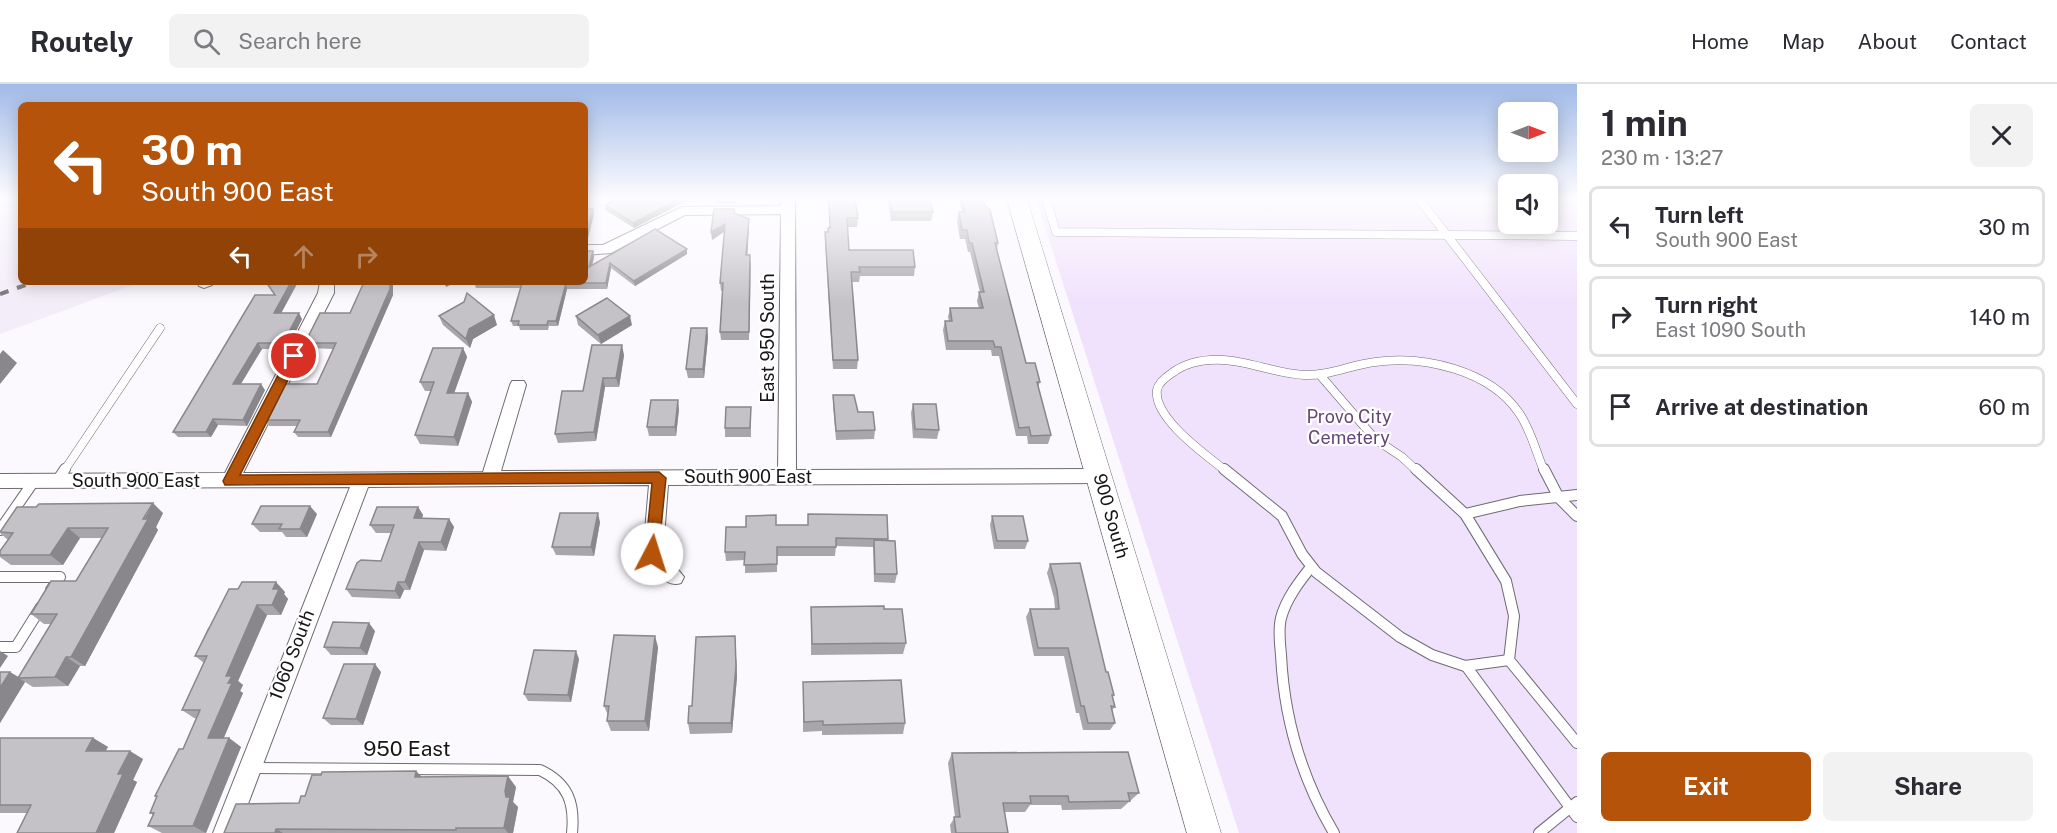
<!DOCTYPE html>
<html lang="en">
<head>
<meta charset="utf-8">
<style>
	body { margin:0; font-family:"Public Sans",sans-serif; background:#f2f2f3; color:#2b2b33; height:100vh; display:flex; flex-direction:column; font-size:22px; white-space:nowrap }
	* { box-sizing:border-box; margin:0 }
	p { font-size:20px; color:#7c7c81 }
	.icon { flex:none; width:33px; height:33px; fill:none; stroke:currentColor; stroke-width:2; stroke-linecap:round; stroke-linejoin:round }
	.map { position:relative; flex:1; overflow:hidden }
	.sheet { display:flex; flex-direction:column; background:#fff; width:480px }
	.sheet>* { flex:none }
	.top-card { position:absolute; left:18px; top:18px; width:570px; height:183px; border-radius:9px; box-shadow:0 3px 15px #0003; background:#b45309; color:#fff; overflow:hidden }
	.needle { width:39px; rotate:90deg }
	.controls { position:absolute; left:1498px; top:18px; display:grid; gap:12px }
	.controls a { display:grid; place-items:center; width:60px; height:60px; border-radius:9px; background:#fff; box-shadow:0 3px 15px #0003; font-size:30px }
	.pin { position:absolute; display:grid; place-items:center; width:51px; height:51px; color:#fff; margin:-26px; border:3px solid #fff; border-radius:50%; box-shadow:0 2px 6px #0007 }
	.me { position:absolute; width:66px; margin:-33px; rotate:5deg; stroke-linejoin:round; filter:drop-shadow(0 0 4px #0008) }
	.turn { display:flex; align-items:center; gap:21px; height:126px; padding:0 24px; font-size:27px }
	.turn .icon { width:78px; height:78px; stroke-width:2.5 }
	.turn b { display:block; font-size:42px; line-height:51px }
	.lanes { display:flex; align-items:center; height:57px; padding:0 24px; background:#0003; justify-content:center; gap:30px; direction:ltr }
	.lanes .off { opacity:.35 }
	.round { display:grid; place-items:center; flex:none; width:63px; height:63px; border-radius:9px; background:#f2f2f3 }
	.head { display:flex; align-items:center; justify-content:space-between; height:102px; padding:0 24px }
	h1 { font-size:36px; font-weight:700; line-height:45px }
	.button { display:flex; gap:12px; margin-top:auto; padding:12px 24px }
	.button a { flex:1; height:69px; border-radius:9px; background:#b45309; color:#fff; font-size:24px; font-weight:700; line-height:69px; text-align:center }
	.button a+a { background:#f2f2f3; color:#2b2b33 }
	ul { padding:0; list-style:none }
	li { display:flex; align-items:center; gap:18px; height:81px; margin:0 12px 9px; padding:0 12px; border:3px solid #e1e1e2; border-radius:9px }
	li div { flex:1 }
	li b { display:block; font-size:22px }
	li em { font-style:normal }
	header { display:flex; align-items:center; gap:36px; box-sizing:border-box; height:84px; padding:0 30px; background:#fff; border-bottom:2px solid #e1e1e2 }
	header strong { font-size:28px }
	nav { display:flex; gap:33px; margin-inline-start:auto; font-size:21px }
	.search { width:420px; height:54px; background:#f2f2f3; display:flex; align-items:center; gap:15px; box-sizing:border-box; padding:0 21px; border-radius:9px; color:#7c7c81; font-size:22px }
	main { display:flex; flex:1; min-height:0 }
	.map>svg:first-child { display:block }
	.built { fill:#f3ecf9 }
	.green { fill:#f0e1fc }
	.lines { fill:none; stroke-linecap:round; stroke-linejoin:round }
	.lane-far1-casing { stroke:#6f6c72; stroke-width:9 }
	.lane-casing { stroke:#6f6c72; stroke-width:12 }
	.street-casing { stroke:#6f6c72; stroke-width:2 }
	.secondary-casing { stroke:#6f6c72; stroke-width:1 }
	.lane-far1 { stroke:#fff; stroke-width:8 }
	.lane { stroke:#fff; stroke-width:10 }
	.street { fill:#fff; fill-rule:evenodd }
	.secondary { fill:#fff; fill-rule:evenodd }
	.rail { stroke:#6d6c6f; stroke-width:4; stroke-dasharray:9 9; stroke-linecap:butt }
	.wall { fill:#a9a6ab }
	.shaded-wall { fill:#89878b }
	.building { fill:#c4c1c7; stroke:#89878b; stroke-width:1.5 }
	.route { fill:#b45309; stroke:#753606; stroke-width:1.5 }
	.labels { text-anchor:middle; stroke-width:4.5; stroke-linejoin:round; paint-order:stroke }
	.street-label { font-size:18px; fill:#161517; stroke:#fff }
	.park-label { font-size:18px; fill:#644777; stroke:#fff }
	.near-street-label { font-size:21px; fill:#161517; stroke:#fff }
</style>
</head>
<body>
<header>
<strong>Routely</strong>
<div class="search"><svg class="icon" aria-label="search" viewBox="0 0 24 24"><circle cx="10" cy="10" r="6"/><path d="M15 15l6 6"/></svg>Search here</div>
<nav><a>Home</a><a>Map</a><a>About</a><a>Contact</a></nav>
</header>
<main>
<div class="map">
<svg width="1577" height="749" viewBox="0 0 1577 749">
	<rect width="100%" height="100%" fill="#fbf8fe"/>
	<path class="built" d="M0 115H21V198H141L0 250Z"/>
	<path class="green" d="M1036 115H1509V140H1548V115H1577V749H1239Z"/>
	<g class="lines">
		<defs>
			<g id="lane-far1">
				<path d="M1046 115 1056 148 1577 152"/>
				<path d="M1419 115 1577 320"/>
				<path d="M1320 291 1375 355 1402 373 1417 387"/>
				<path d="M64 387 160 244"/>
				<path d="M1226 387C1206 371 1153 334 1157 306 1158 299 1166 293 1172 289 1187 278 1204 275 1223 276 1250 277 1276 290 1304 291 1329 292 1350 281 1375 278 1423 271 1490 286 1519 329 1531 346 1536 368 1544 387"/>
			</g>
			<g id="lane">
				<path d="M1224 385 1282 432 1302 470 1316 488 1400 553 1432 571 1465 582 1509 576"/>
				<path d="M1416 385 1465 430 1506 497 1514 532 1509 576 1577 659"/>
				<path d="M1544 385 1559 414 1577 432"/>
				<path d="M57 397 65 385"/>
				<path d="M1465 430 1520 417 1577 411"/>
				<path d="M0 446 34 397"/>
				<path d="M1311 483C1299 498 1286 515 1281 534 1278 546 1280 559 1281 571 1284 633 1302 695 1334 749"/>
				<path d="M0 493H60L51 506"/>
				<path d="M0 563H16L41 523"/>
				<path d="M1466 582 1577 733"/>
				<path d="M250 684 540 686C568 699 575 719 572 749"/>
				<path d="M1539 749 1577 718"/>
			</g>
			<g id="street">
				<path d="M781 115H795L796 386 1099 385 1105 387 1108 392 1105 397 1099 399 668 401 663 467 684 493 681 499C666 505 650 483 643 470L649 401 368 403 237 749H213L350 403 0 404V390L225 389 318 209 320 198H334V209L243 389 483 388 510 301 512 297H524L526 301 501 387 778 386 781 130 685 131 611 169 585 171V161H603L682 123 781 122Z"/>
				<path d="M197 198H214L212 201 204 204 199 202Z"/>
			</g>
			<path id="secondary" d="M1007 115H1027L1221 749H1187Z"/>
		</defs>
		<use href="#lane-far1" class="lane-far1-casing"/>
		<use href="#lane" class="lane-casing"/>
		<use href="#street" class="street-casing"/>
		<use href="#secondary" class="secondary-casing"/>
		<use href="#lane-far1" class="lane-far1"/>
		<use href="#lane" class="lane"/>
		<use href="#street" class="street"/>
		<use href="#secondary" class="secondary"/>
		<path class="rail" d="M0 210 34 198"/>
	</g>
	<g class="wall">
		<path d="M615 115H690L634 144 605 126V121Z"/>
		<rect x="716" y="115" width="20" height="5"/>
		<path d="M828 115H855L858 134 857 143H847L849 166 915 183 914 192H860L859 198H852L858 276 857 285H833L825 157V148H828L830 144Z"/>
		<path d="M888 115 933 128 931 137H891L888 119Z"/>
		<path d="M959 115H983L998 159 997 166 1026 279 1040 298 1038 303 1051 351 1048 360H1028L1027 352H1016L999 272H992L991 266H946L943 246 945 237H949L948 233 950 224H979L977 217 979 208H980L970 168H968L965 155H960L957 137 959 128H962Z"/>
		<path d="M735 130 749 135 747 171 751 179 749 256H721L720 248 723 207H721L720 199 724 148 712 156Z"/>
		<path d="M687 165V170L635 202 611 184 607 205H567L558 242H549L548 246H520L519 242H513L511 237 521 204H476L474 199 593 167 594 173 592 182Z"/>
		<path d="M266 198H298L281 229 302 235 287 265H262L241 300 265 306 247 342 218 341 211 353H178L173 348 275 211Z"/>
		<path d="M341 198H363L343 201Z"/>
		<path d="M364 198H393V211L331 353H298L294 348 297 342H269L265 336 317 300 333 265 309 264 305 259 350 229Z"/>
		<path d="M439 232 497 241 473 255 470 264 443 241Z"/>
		<path d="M576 232 632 241 601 260 578 241Z"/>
		<path d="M707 244 708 253 704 294H688L686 285Z"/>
		<path d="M463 264 467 273 454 309H468L472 318 458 362 420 360 415 351 431 307H425L420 298Z"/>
		<path d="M624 271 619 303H605L596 357 558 359 555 350 583 307Z"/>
		<path d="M833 311 875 346 874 355 836 356 833 320Z"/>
		<path d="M913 320 939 346 937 355 913 354 911 329Z"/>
		<path d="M751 323V353H725V344Z"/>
		<path d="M679 325 676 352H649L647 343Z"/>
		<path d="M418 423 423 431 422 434 449 435 454 443 446 467 424 466 410 506H404L400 515 352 513 346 505 381 477 391 449H376L370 441Z"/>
		<path d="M163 429 156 443 158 446 85 582H80L68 602 33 603 25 598 0 639V588H10L19 593 52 540H44L31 530 76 497 102 454H80L63 481H11L0 473V467L8 456 0 449Z"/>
		<path d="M317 430 307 453H286L282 448H260L252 440Z"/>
		<path d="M887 431 888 457 897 490 895 499 874 498 873 463 836 462 835 472H777V488L745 489V476L726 477 725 468 746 443 776 441H808Z"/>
		<path d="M992 432 1028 457 1025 465H994L990 441Z"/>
		<path d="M600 438 594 472 556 471 552 463Z"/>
		<path d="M1050 480 1106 588 1114 611 1112 613 1115 623 1112 626 1115 639 1110 646H1083L1079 629H1076L1064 572H1034L1026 533 1030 525H1055L1054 514 1047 489Z"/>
		<path d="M285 508 284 510 288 515 281 531H267L238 597 243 601 240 607 243 609 223 654H229L241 663 206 749H162L148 742 153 731 150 729 157 713 155 712 183 665 196 634H194L182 626 204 579 195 572 208 544Z"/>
		<path d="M811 523 884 525 906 559 903 570 811 571Z"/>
		<path d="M375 547 367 571H331L324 563Z"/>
		<path d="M735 552 737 593 732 649 690 650 688 639 692 622Z"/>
		<path d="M658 563 649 647H611L607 637 608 631 604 622Z"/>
		<path d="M579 575 571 618 528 617 524 610Z"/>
		<path d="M381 588 363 641H331L323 634Z"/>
		<path d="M803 598 905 639 903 650 822 651V647L803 648Z"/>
		<path d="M0 654H93L108 663 105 667 143 675 133 696 137 698 114 749H17L27 729H0Z"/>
		<path d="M952 669 1139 709 1121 725 1062 726 1061 721H1030L1025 728H1005L1008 749H951L950 741 955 733 948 679Z"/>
		<path d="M416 687 421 693 516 703 513 718 518 723 513 749H224L299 719 305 712Z"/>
	</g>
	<g class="shaded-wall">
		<path d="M680 115H690L634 144 633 139Z"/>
		<path d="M593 125 594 130 587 159 585 160V154Z"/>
		<path d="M749 135V143L747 179 746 171Z"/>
		<path d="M725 140V147L712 156 711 148Z"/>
		<path d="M687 165V170L635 202 634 197Z"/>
		<path d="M593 167 594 173 590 189 589 183Z"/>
		<path d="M610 179 611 184 607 205 606 199Z"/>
		<path d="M291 198H298L278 235 274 229Z"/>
		<path d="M390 198H393V211L331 353 328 348Z"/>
		<path d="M444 198H457L446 203Z"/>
		<path d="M566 199 567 205 558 242 556 237Z"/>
		<path d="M299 229 302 235 287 265 283 259Z"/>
		<path d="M494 231 497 241 473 255 470 264 466 255 469 245Z"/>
		<path d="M630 232 632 241 601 260 598 251Z"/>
		<path d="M707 244 708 253 704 294 703 285Z"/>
		<path d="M258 259 262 265 237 306 233 300Z"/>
		<path d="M622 261 624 271 619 303 616 294Z"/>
		<path d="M463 264 467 273 451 318 447 309Z"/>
		<path d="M3 266 17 279 0 300V270Z"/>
		<path d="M603 294 605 303 596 357 594 348Z"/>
		<path d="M261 300 265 306 247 342 243 336Z"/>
		<path d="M468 309 472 318 458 362 454 353Z"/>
		<path d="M678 316 679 325 676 352 675 343Z"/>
		<path d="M213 335 218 341 211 353 206 348Z"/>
		<path d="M153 419 163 429 156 443 158 446 85 582 71 573Z"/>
		<path d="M310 422 317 430 307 453 300 445Z"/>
		<path d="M418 423 423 431 419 443 414 434Z"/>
		<path d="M598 429 600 438 594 472 591 463Z"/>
		<path d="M449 435 454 443 446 467 441 458Z"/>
		<path d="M68 444 80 454 63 481 50 471Z"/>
		<path d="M419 458 424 466 410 506 405 498Z"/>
		<path d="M276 498 285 508 284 510 288 515 281 531 272 521 273 505Z"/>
		<path d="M398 498 404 506 400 515 395 507Z"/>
		<path d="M257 521 267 531 238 597 243 601 240 607 243 609 220 663 208 654 228 599 226 592Z"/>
		<path d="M369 539 375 547 367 571 360 564Z"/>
		<path d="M655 552 658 563 649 647 645 637Z"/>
		<path d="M735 552 737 593 732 649 731 639Z"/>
		<path d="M0 567 8 572 0 584Z"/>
		<path d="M576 567 579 575 571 618 568 611Z"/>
		<path d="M66 573 80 582 68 602 55 593Z"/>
		<path d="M375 580 381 588 363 641 356 635Z"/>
		<path d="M10 588 25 598 0 639V604Z"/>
		<path d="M93 654 108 663 101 675 86 667Z"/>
		<path d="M229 654 241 663 206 749 193 742Z"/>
		<path d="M130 667 143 675 133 696 137 698 114 749H96L118 690Z"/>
		<path d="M416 687 427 698 415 693Z"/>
		<path d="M508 692 516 703 513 718 518 723 513 749H508L504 744 506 713 505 707Z"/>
		<path d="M276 745 283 749H275Z"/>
	</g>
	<g class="building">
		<path d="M615 115H680L633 139 605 121Z"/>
		<path d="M829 115H855L858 134H847L849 166H913L915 183H859L860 188H851L858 276H833L825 148H828V144H830Z"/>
		<path d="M890 115H930L933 128H892Z"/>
		<path d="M962 115H983L985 122 990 126 998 159H995L1026 279H1035L1040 298H1037L1051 351 1031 352 1029 343 1019 344 1001 263H995L993 257H948L945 237H952L950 224H983L979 208H984L972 159H969L967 146H962L959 128H965Z"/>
		<path d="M585 125H593L585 154Z"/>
		<path d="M714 125H734V129L749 135 746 171H750L749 248H720L723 199H720L725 140 711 148Z"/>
		<path d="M655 145 687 165 634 197 610 179 606 199H566L556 237H548L547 241H518L519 237H511L522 199H474V198H585V167H593L589 183Z"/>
		<path d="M266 198H291L274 229H299L283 259H258L233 300H261L243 336 213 335 206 348H173L255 211H275Z"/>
		<path d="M364 198H390V205L328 348H294L300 336H265L284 300H317L336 259H305L320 229H350Z"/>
		<path d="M467 209 494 231 469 245 466 255 439 232 464 218Z"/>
		<path d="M607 214 630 232 598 251 576 232Z"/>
		<path d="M691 244H707L703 285H686Z"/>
		<path d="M592 261H622L616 294H603L594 348 555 350 562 307H583Z"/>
		<path d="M433 264H463L447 309H468L454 353 415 351 434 298H420Z"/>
		<path d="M833 311H854L858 328H873L875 346 836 347Z"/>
		<path d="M651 316H678L675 343H647Z"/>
		<path d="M913 320H936L939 346 915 345Z"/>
		<path d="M726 323H751L750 344H725Z"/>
		<path d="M153 419 143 435H148L71 573H66L55 593 18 594 57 530H31L51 497H76L108 444H68L50 471H0V467L13 449 0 448 17 423H36L39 420Z"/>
		<path d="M261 422H310L300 445H279L282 440H252Z"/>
		<path d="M377 423H418L414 434 449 435 441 458H419L405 498H398L395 507 346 505 357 479 361 476 381 477 394 441H370Z"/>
		<path d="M560 429H598L591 463H552Z"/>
		<path d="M808 430 887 431 888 455 836 454V463H777V480L744 481 745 468H725L726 443H746V432L776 431V441H808Z"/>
		<path d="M992 432H1023L1028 457H997Z"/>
		<path d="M874 456 895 457 897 490H875Z"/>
		<path d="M1080 479 1106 588H1108L1114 611H1112L1115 623 1111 622 1115 639H1088L1084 622H1081L1068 564H1038L1030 525H1059L1057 506 1050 480Z"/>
		<path d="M242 498H276L273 505H279L272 521H257L226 592H232L228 599H232L208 654H229L193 742H148L154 729H150L157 712H155L179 665H183L200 626H182L207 572H195L229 505H238Z"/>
		<path d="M884 522V525H902L906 559 812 560 811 523Z"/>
		<path d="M333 538 369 539 360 564 324 563Z"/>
		<path d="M614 551 655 552 645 637H607L609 622H604Z"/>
		<path d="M735 552 736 582 731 639H688L689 622H692L696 553Z"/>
		<path d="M534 566 576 567 568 611 524 610Z"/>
		<path d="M344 580H375L356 635 323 634Z"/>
		<path d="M0 588H10L0 604Z"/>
		<path d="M901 596 905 639 823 641V637L804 638 803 598Z"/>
		<path d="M0 654H93L86 667H130L118 690H123L96 749H17L31 721H0Z"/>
		<path d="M1128 668 1139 709H1128L1130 717 1069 718 1068 712H1030L1031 719H1003L1008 749H956L954 733H960L952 669Z"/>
		<path d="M416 687 415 693 508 692 505 707 506 713H510L504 744H456V746L276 745 275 749H224L236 720 299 719 301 712H305L312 691H321L322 688Z"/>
	</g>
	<linearGradient id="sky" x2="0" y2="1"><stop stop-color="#a1bae7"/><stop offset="0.52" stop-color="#fdfcff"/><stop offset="1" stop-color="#fdfcff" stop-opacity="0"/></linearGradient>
	<rect width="1577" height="220" fill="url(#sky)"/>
	<path class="route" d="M294 267 300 272 240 391 659 388 666 394 658 474 652 476 647 474 645 470 652 399 225 401 223 397 288 272Z"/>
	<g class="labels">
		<g class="street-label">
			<text transform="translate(768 254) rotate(-90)" y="6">East 950 South</text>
			<text x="748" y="399">South 900 East</text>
			<text x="136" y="403">South 900 East</text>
			<text transform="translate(1111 432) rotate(74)" y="6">900 South</text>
			<text transform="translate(292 571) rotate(-69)" y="6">1060 South</text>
		</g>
		<g class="park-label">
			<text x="1349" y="339">Provo City<tspan x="1349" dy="21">Cemetery</tspan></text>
		</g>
		<g class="near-street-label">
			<text x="407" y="672">950 East</text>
		</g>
	</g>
</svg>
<div class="controls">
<a><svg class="needle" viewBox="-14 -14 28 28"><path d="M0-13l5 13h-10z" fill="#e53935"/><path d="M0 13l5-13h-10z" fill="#7c7c81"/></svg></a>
<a><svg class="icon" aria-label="sound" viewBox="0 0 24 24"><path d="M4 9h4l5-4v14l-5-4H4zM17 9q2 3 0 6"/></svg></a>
</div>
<div class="pin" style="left:294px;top:272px;background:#d93025"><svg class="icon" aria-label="arrive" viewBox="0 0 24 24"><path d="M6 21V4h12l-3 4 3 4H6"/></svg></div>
<svg class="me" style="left:652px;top:470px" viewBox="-20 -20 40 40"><circle r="19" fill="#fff"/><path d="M0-13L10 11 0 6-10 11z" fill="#b45309"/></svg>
<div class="top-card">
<div class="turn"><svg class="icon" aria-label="left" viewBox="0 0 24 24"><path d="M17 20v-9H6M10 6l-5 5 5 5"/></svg><div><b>30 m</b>South 900 East</div></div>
<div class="lanes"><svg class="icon" aria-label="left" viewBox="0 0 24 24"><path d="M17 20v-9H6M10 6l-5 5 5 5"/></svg><svg class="icon off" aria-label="ahead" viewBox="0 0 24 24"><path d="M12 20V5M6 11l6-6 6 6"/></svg><svg class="icon off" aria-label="right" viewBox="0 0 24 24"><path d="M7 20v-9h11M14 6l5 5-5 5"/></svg></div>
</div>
</div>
<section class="sheet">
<div class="head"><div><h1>1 min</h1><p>230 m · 13:27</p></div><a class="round"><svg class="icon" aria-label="close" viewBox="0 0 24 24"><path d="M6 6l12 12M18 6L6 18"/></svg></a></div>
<ul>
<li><svg class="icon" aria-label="left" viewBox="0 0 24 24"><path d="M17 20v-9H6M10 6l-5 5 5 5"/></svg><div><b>Turn left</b><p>South 900 East</p></div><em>30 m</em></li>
<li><svg class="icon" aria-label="right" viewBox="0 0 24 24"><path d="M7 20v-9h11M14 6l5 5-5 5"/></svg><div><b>Turn right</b><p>East 1090 South</p></div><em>140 m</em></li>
<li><svg class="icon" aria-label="arrive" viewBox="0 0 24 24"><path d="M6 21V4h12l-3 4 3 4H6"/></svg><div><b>Arrive at destination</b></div><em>60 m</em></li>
</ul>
<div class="button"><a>Exit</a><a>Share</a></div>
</section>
</main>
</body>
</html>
